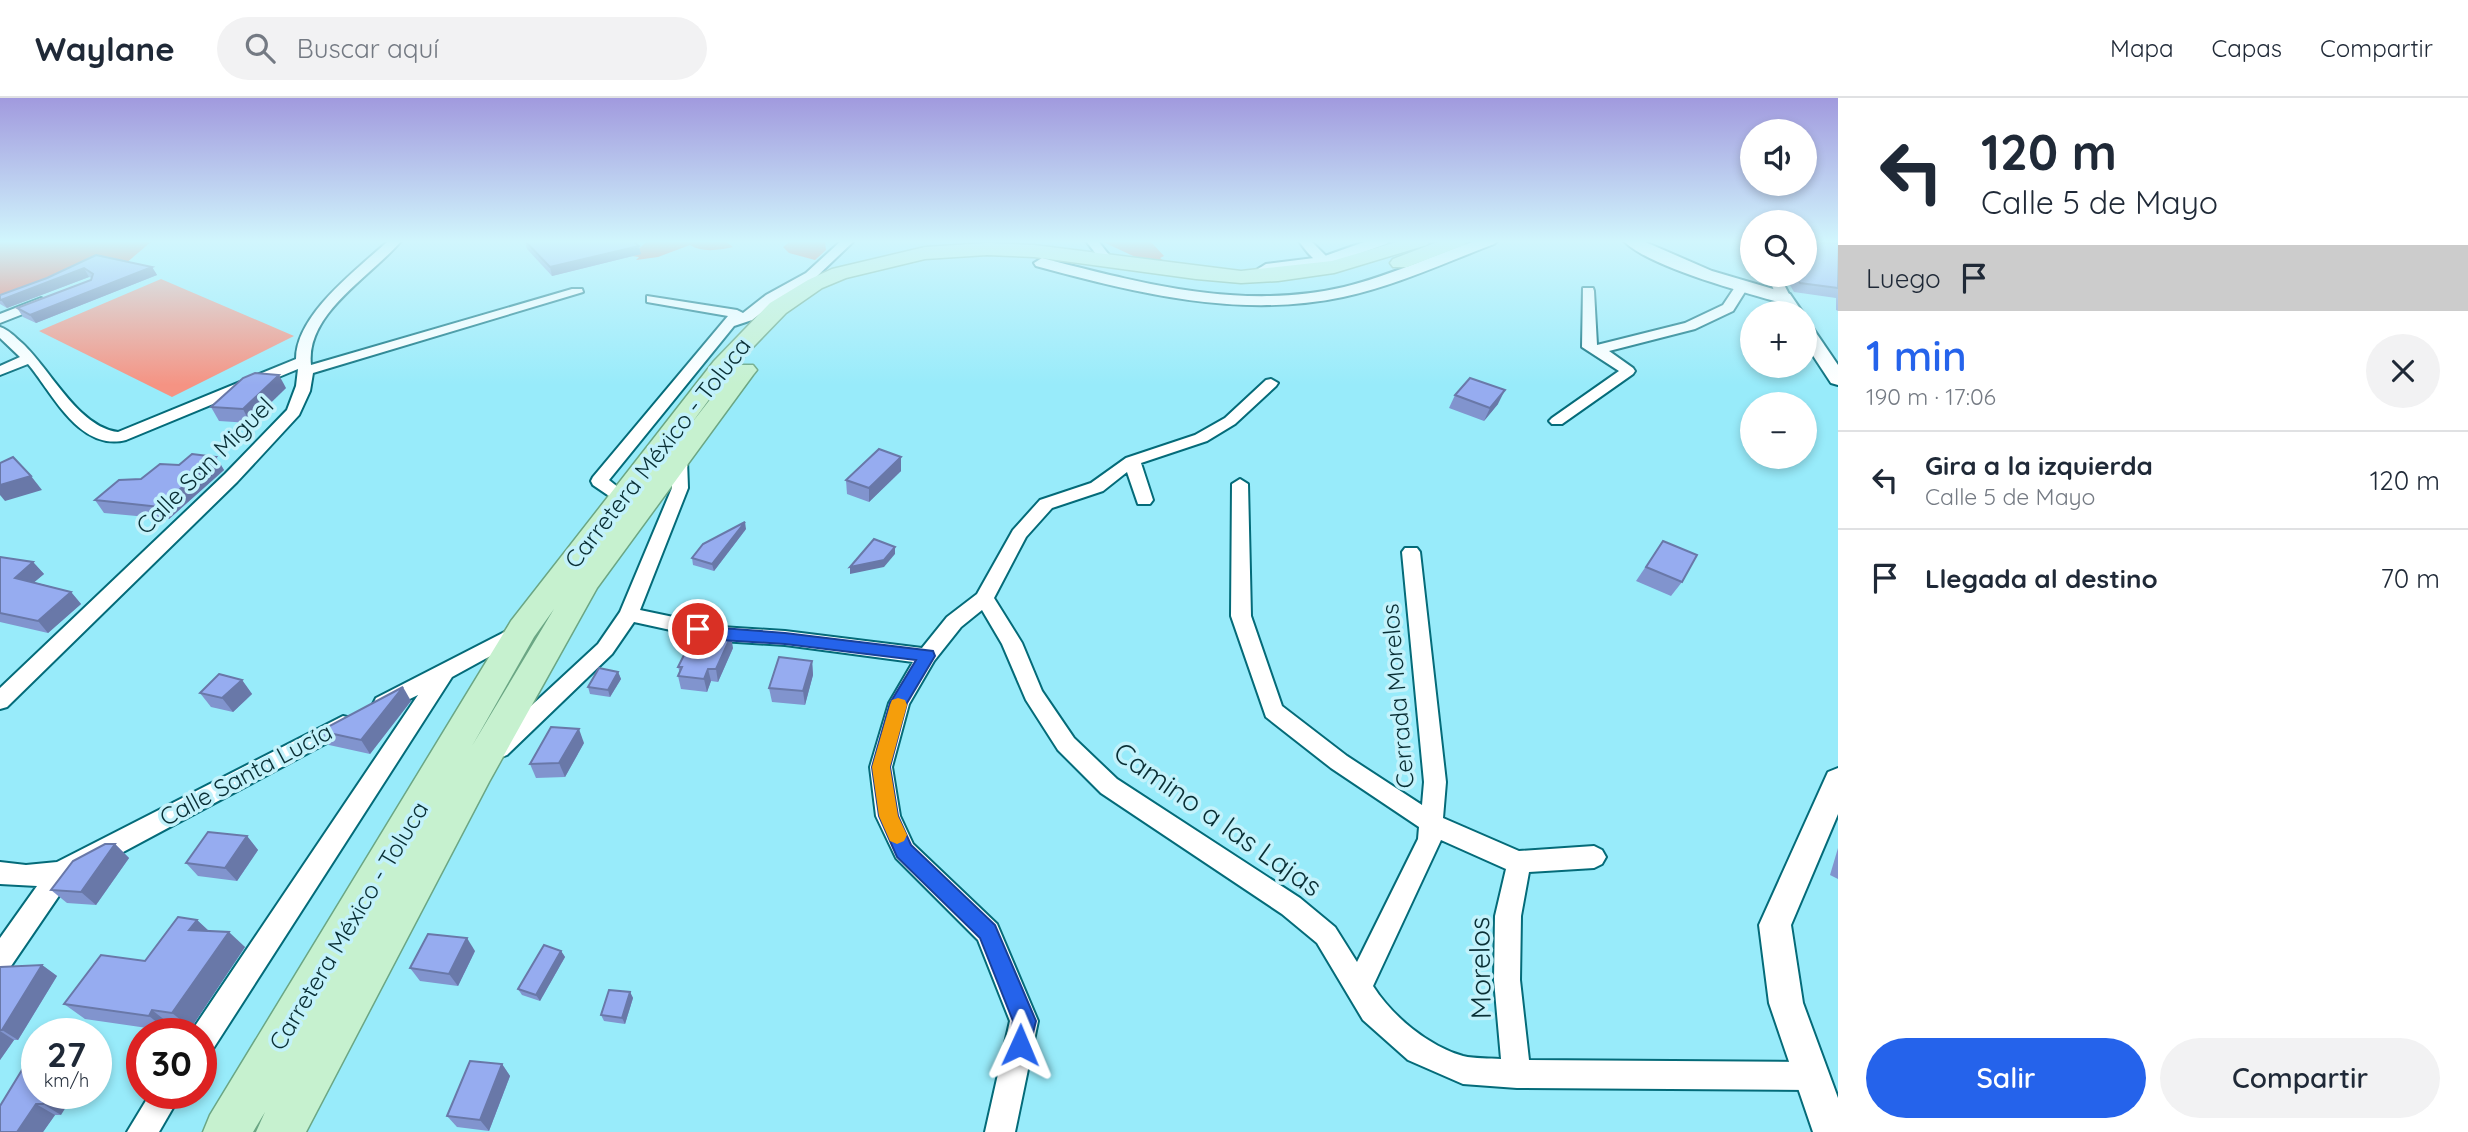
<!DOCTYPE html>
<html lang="es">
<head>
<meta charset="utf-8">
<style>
	body { margin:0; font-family:Quicksand,sans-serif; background:#f2f2f3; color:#1f2937; height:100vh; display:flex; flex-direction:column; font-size:26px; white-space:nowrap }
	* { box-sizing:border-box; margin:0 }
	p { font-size:23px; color:#747a83 }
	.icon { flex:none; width:38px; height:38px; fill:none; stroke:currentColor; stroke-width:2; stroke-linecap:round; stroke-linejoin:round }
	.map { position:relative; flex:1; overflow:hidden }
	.sheet { display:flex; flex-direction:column; background:#fff; width:630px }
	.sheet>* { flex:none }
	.banner { background:#fff; color:#1f2937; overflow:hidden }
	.tools { position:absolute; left:1740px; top:21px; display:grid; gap:14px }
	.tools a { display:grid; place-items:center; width:77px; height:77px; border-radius:50%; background:#fff; box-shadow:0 4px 10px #0003; font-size:35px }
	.speed { position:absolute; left:21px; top:920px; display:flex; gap:14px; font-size:35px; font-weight:700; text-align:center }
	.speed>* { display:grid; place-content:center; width:91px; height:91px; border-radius:50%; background:#fff; box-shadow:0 4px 10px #0003; line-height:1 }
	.speed small { font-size:18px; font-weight:400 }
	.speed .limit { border:10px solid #d22; background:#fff; color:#111 }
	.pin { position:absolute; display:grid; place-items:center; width:60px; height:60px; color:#fff; margin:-30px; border:4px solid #fff; border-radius:50%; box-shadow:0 2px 7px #0007 }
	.me { position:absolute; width:77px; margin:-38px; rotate:1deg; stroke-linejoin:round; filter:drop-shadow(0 0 5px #0008) }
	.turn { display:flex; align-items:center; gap:24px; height:147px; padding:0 28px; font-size:32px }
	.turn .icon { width:91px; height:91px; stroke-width:2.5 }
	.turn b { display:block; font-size:49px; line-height:60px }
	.then { display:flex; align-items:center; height:66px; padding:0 28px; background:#0003; gap:14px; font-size:26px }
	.round { display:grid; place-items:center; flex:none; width:74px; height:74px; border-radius:37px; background:#f2f2f3 }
	.head { display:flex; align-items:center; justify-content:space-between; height:119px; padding:0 28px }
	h1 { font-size:42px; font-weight:600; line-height:52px; color:#2563eb }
	.button { display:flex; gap:14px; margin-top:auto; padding:14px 28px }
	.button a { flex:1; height:80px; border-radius:42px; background:#2563eb; color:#fff; font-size:28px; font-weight:600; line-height:80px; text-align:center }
	.button a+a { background:#f2f2f3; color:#1f2937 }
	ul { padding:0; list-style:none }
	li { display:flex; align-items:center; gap:21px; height:98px; padding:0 28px; border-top:2px solid #e0e1e3 }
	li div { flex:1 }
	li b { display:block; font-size:26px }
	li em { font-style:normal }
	header { display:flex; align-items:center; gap:42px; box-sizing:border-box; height:98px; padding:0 35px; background:#fff; border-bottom:2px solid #e0e1e3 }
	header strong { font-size:33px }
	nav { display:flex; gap:38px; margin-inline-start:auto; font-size:24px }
	.search { width:490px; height:63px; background:#f2f2f3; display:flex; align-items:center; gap:18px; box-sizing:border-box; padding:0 24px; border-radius:38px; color:#747a83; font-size:26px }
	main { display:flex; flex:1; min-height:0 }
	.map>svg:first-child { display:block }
	.green { fill:#f59383 }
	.forest { fill:#f16b58 }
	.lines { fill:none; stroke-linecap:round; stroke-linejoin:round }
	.minor-casing { stroke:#046b79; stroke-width:4 }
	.tertiary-casing { stroke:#046b79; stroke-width:4 }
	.primary-casing { stroke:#6ba684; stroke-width:3 }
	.minor { fill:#fff; fill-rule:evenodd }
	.tertiary { fill:#fff; fill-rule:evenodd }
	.primary { fill:#c6f1cf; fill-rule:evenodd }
	.wall { fill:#8194ce }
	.shaded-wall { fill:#6978a8 }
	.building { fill:#96acf0; stroke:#6978a8; stroke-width:2 }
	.route { fill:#2563eb; stroke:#184099; stroke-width:2 }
	.slow { fill:#f59e0b }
	.labels { text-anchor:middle; stroke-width:7; stroke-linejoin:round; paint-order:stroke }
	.street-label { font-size:24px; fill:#092e34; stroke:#c3f2fb }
	.near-street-label { font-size:28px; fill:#092e34; stroke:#c3f2fb }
</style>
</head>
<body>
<header>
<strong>Waylane</strong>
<div class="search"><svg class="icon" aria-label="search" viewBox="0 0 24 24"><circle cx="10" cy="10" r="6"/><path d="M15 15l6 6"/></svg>Buscar aquí</div>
<nav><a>Mapa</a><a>Capas</a><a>Compartir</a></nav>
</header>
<main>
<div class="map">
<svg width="1838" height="1034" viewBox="0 0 1838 1034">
	<rect width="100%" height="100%" fill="#98ebfa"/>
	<path class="green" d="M161 181 294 238 172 299 39 233Z"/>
	<g class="forest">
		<path d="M0 143H152L125 166 0 202Z"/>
		<path d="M652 143H725L733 149C718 152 703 155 690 147L658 159 636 162 639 159 631 158 645 145Z"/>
		<path d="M791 143H825L826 152 815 162 789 155 783 149Z"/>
		<path d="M1101 143H1150L1164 158 1160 160 1165 164 1144 163Z"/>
	</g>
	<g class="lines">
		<defs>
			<g id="minor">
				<path d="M388 143H401C372 178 305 215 311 267L572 191H582L583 194 313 275 310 293 299 317 237 384 7 609 0 611V590L225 376 287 312 296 288 298 271 126 342C79 354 52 294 28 266L0 277V268L20 259 0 240V229C9 232 15 239 22 245 51 272 78 329 118 334L296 261C296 216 358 171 388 143Z"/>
				<path d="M841 143H854L814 181 776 203 752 222 734 228 609 382 629 398 627 402H615L593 387 591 383 593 379 728 218 647 204V198L737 212 743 215 766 197 806 175Z"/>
				<path d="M1086 143H1098L1113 162 1111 165H1103Z"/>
				<path d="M1299 143H1311L1331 163 1325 167C1313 163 1306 153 1299 143Z"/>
				<path d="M1767 177H1779L1791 200 1789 203H1779Z"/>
				<path d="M1742 185 1748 189 1733 213 1695 231 1609 253 1633 270 1635 273 1633 276 1562 326H1552L1549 323 1552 320 1619 273 1582 249 1583 190H1593L1594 193 1597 247 1685 225 1723 207 1737 186Z"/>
				<path d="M41 200 48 204 46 207 0 225V216Z"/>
				<path d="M1271 281 1278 285 1276 288 1235 326 1207 343 1141 365 1153 402 1150 406H1138L1127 374 1103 393 1052 410 1026 439 994 500 1022 545 1042 593 1074 640 1117 681 1300 800 1335 829 1357 864 1418 741 1419 729 1331 670 1266 619 1231 518 1232 386 1240 381 1248 386 1251 518 1282 608 1347 658 1422 707 1424 684 1402 454 1405 450H1417L1420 454 1446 684 1443 720 1519 753 1594 748 1602 752 1606 759 1602 766 1594 770 1529 774 1521 818 1520 882 1529 962 1810 964 1820 968 1824 978 1820 988 1810 992 1517 990 1463 986 1408 962 1363 922 1317 845 1282 816 1101 695 1058 652 1026 602 1002 546 982 512 961 529 934 563 909 606 892 669 900 718 913 746 997 826 1038 923 1015 1034H985L1010 923 978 842 896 760 876 718 870 669 889 605 913 564 785 547 721 543 634 524 612 556 507 657 499 660 491 657 488 651 491 645 598 546 620 514 672 390 671 362 673 359H685L687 362 688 390 640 512 721 529 785 533 922 550 947 519 977 496 1013 432 1040 402 1091 385 1126 360 1195 337 1225 320 1266 282ZM1441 742 1506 771 1495 818 1494 882 1501 961C1489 960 1475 961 1463 958 1428 948 1392 918 1373 888Z"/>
				<path d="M520 526 527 528 530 533 527 538 452 579 211 954 201 958V936H190L191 934 418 597 383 614 376 612 373 606 376 600Z"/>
				<path d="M343 618 351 620 354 626 351 632 69 783 9 871 0 874V840L37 788 0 786V764L26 767 57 764Z"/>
				<path d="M150 996H181L159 1034H127Z"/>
			</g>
			<g id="tertiary">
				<path d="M1367 143H1389L1386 146 1325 168 1266 176 1258 171 1266 166 1322 159Z"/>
				<path d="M1475 143H1497L1494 146C1444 165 1395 188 1343 199 1239 221 1136 195 1036 168L1034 165 1042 160C1140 185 1242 213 1344 189 1389 178 1432 158 1475 143Z"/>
				<path d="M1624 143H1643L1712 173 1790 196 1803 215H1786L1778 204C1743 194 1647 168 1624 143Z"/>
				<path d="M1804 225 1810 226 1838 267V287L1831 285 1804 244Z"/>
				<path d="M1838 670V716L1791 827 1803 905 1838 1000V1034H1813L1769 905 1759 827 1828 674Z"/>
			</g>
			<g id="primary">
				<path d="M1400 143H1430L1427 147 1334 175 1278 183 1241 185 1196 181 1034 159 987 157 925 161 846 180 822 190 786 215 730 273 691 326 737 267H753L757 272 753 277 597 490 489 684 306 1034H256L265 1014 253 1034H203L210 1017 511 523 714 263 770 205 808 182 832 171 925 149 987 145 1034 147 1241 173 1332 163ZM554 511 472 648 534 539Z"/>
				<path d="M1440 143H1467L1464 147 1407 169H1393L1390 165 1393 161Z"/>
			</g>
		</defs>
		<use href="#minor" class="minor-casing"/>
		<use href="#tertiary" class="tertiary-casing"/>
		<use href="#primary" class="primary-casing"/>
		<use href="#minor" class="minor"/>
		<use href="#tertiary" class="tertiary"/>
		<use href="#primary" class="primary"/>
	</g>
	<g class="wall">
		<path d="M525 143 641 156 552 178 527 151Z"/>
		<path d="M1810 144 1838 145V213L1836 212V200L1794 194 1784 177H1804Z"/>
		<path d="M96 157 152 169 157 177 36 225 23 219 17 210 91 182 92 180 89 179 7 210 0 206V197L47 180Z"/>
		<path d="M286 290 250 325 219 323 211 309Z"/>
		<path d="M1455 297 1498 306 1484 323 1449 310Z"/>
		<path d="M216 359 224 372 169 421 104 415 95 402 141 381 179 367Z"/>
		<path d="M901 359V373L869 404 847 396 846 382Z"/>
		<path d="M746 431 714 473 693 467 692 460Z"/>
		<path d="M1663 443 1682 484 1671 498 1636 483Z"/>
		<path d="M0 459 33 464 44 476 34 484 71 494 81 506 48 535 0 524Z"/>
		<path d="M733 550 718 584 711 583 707 594 681 591 678 578 680 575 678 569Z"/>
		<path d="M812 563 813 577 805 607 772 604 769 590Z"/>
		<path d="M618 574 621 581 610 599 590 596 588 589Z"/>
		<path d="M242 582 252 596 233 614 211 609 200 595Z"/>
		<path d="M411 603 370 656 329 647 320 633Z"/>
		<path d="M584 645 565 679 536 680 530 666Z"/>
		<path d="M247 738 258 752 237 783 198 778 186 765Z"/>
		<path d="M115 746 129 760 96 807 67 805 51 792Z"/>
		<path d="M1838 750V781L1830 777Z"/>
		<path d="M197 822 209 833 245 849 191 930 171 927 168 933 85 921 64 906 145 863Z"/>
		<path d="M475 853 458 888 420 883 410 870Z"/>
		<path d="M561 853 565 859 540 903 522 897 518 891Z"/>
		<path d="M42 867 57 878 18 942H14L0 962V869Z"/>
		<path d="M630 894 633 900 625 926 604 923 601 917Z"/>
		<path d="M502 966 510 978 489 1033 457 1029 447 1018Z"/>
		<path d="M25 967 61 1017H55L43 1034H0Z"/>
	</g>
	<g class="shaded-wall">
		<path d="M639 148 641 156 552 178 550 169Z"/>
		<path d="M152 169 157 177 36 225 30 217Z"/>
		<path d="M84 170 89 179 7 210 1 202Z"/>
		<path d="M279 277 286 290 250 325 243 311Z"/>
		<path d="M1505 292 1498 306 1484 323 1490 310Z"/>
		<path d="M216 359 224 372 169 421 160 409Z"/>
		<path d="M901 359V373L869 404V390Z"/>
		<path d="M31 378 42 392 5 403 0 397V387Z"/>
		<path d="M745 424 746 431 714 473 712 466Z"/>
		<path d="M895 449V456L884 469 850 476V469Z"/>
		<path d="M33 464 44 476 25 492 15 480Z"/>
		<path d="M71 494 81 506 48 535 38 523Z"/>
		<path d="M731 538 733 550 718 584 716 571Z"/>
		<path d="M812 563 813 577 805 607 803 593Z"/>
		<path d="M708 571 711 583 707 594 704 581Z"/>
		<path d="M618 574 621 581 610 599 608 592Z"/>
		<path d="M242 582 252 596 233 614 222 600Z"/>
		<path d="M403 589 411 603 370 656 361 642Z"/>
		<path d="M579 631 584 645 565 679 559 665Z"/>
		<path d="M247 738 258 752 237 783 225 770Z"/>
		<path d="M115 746 129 760 96 807 81 794Z"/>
		<path d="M197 822 214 838 189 832Z"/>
		<path d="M229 834 245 849 191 930 172 915Z"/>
		<path d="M467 840 475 853 458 888 449 876Z"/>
		<path d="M561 853 565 859 540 903 536 897Z"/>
		<path d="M42 867 57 878 18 942 2 932Z"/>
		<path d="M630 894 633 900 625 926 622 920Z"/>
		<path d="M152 912 171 927 168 933 149 918Z"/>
		<path d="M0 933 14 942 0 962Z"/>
		<path d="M502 966 510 978 489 1033 480 1022Z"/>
		<path d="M49 996H74L61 1017 43 1006Z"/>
		<path d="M36 1006 55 1017 43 1034H17Z"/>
	</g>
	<g class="building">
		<path d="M525 143H633L639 148 550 169Z"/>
		<path d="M1804 143H1808L1810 144 1838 145V190L1800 185 1795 177H1804Z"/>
		<path d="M96 157 152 169 30 217 17 210 91 182 93 176 84 170 1 202H0V197L47 180Z"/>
		<path d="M255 275 279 277 243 311 211 309 243 280Z"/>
		<path d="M1470 280 1505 292 1490 310 1455 297Z"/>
		<path d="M879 351 901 359 869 390 846 382Z"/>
		<path d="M192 356 216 359 160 409 95 402 119 382 141 381 160 366 179 367Z"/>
		<path d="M13 359 31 378 0 387V365Z"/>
		<path d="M745 424 712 466 692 460 703 446Z"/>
		<path d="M874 441 895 449 884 462 850 469Z"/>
		<path d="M1663 443 1697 457 1682 484 1646 469Z"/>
		<path d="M0 459 33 464 15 480 71 494 38 523 0 515Z"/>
		<path d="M731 538 716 571H708L704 581 678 578 682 569H678L693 539Z"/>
		<path d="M779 559 812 563 803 593 769 590Z"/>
		<path d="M599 570 618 574 608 592 588 589Z"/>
		<path d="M219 576 242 582 222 600 200 595Z"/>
		<path d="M403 589 361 642 320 633Z"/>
		<path d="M551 629 579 631 559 665 530 666Z"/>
		<path d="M208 734 247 738 225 770 186 765Z"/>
		<path d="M105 746H115L81 794 51 792 73 763Z"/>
		<path d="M178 819 197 822 189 832 229 834 172 915 152 912 149 918 64 906 101 857 145 863Z"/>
		<path d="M428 836 467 840 449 876 410 870Z"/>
		<path d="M544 847 561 853 536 897 518 891Z"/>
		<path d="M42 867 2 932H0V869Z"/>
		<path d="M609 892 630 894 622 920 601 917Z"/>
		<path d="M470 963 502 966 480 1022 447 1018Z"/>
		<path d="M25 967H37V996H49L43 1006H36L17 1034H0V1008Z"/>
	</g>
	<linearGradient id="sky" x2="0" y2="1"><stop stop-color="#a19ade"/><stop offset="0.5" stop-color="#d1f6fd"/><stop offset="1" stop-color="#d1f6fd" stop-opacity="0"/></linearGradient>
	<rect width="1838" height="287" fill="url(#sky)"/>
	<path class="route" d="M698 525 721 530 785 535 933 553 935 558 907 605 890 669 898 718 911 747 995 827 1036 923 1028 955 1020 958 1011 955 1008 947 1013 923 980 840 897 759 879 718 872 669 890 605 916 562 785 546 721 542 693 535 690 531 693 527Z"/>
	<path class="slow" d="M898 600 905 602 907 607 890 669 898 718 907 737 904 743 897 746 890 743 879 718 872 669 890 607 892 602Z"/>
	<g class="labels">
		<g class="street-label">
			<text transform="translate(658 355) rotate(-52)" y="8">Carretera México - Toluca</text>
			<text transform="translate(205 368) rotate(-45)" y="8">Calle San Miguel</text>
			<text transform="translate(1398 598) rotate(-95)" y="8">Cerrada Morelos</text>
			<text transform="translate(246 677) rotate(-28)" y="8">Calle Santa Lucía</text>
			<text transform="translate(349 828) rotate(-59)" y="8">Carretera México - Toluca</text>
		</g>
		<g class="near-street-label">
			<text transform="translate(1218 721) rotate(35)" y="10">Camino a las Lajas</text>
			<text transform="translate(1480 870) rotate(-91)" y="10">Morelos</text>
		</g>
	</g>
</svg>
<div class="tools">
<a><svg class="icon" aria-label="sound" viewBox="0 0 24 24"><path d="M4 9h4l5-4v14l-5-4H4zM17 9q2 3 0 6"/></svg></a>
<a><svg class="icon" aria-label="search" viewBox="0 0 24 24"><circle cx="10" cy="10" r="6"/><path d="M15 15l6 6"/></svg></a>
<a>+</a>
<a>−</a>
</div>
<div class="speed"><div>27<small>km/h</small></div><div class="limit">30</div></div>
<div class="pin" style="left:698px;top:531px;background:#d93025"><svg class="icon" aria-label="arrive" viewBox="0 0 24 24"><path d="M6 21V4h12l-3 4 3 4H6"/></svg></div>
<svg class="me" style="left:1020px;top:947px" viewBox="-20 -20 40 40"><path d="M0-17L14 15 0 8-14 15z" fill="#2563eb" stroke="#fff" stroke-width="4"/></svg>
</div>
<section class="sheet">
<div class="banner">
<div class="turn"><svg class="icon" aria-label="left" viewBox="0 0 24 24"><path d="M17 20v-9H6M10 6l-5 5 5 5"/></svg><div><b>120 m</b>Calle 5 de Mayo</div></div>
<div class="then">Luego<svg class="icon" aria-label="arrive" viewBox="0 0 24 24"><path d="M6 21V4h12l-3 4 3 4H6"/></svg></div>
</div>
<div class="head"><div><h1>1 min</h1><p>190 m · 17:06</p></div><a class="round"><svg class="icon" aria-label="close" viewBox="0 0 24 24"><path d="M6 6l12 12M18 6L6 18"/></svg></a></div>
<ul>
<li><svg class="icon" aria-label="left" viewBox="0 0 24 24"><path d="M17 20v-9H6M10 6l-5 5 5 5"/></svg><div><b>Gira a la izquierda</b><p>Calle 5 de Mayo</p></div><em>120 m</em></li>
<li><svg class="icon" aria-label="arrive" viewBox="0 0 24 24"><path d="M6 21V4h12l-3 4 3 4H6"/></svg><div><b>Llegada al destino</b></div><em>70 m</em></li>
</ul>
<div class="button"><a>Salir</a><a>Compartir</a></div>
</section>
</main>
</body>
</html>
